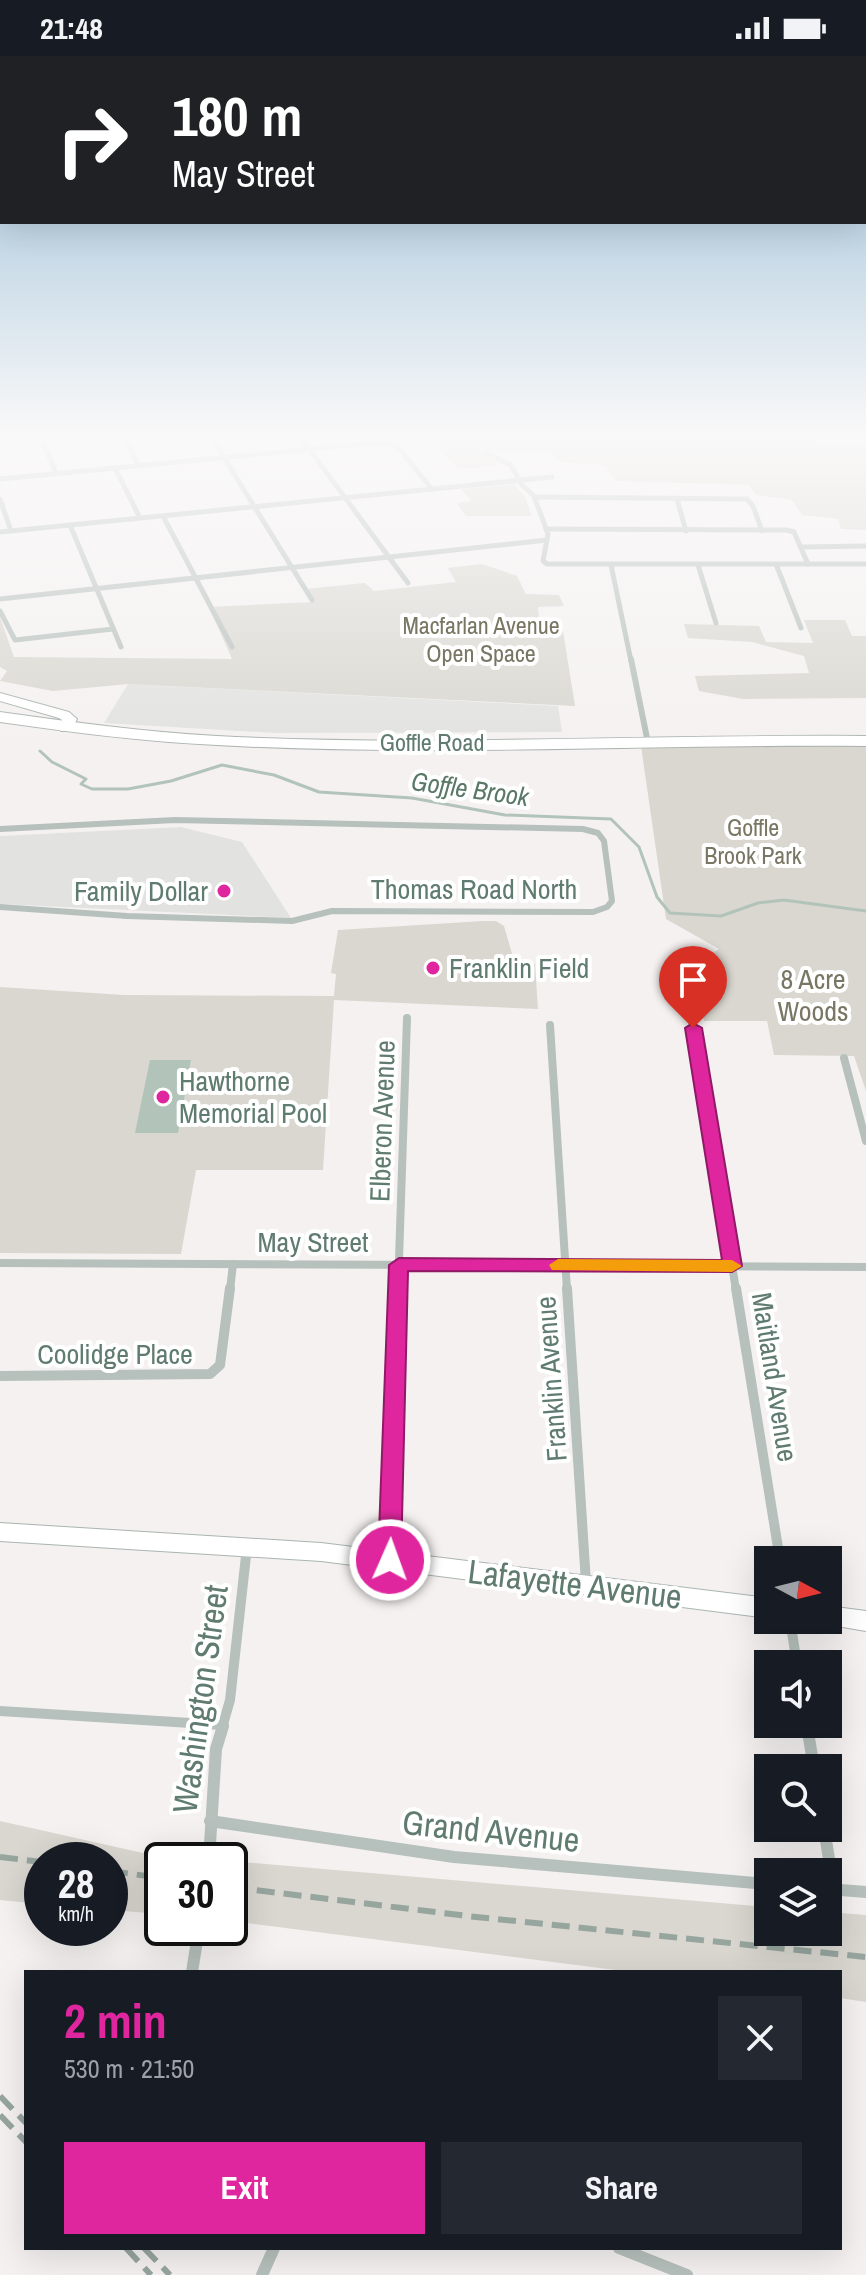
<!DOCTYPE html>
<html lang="en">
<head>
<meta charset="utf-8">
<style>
	body { margin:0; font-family:"Archivo Narrow",sans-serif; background:#242831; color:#f1f3f6; height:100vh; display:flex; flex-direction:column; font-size:30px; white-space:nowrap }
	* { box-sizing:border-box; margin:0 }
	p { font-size:26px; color:#9ea1a6 }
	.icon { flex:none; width:44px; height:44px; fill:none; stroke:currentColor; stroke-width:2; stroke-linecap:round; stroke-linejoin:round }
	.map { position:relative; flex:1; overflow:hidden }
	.side { position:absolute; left:24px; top:1914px; width:818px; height:280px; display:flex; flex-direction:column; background:#171b24; border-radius:0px; box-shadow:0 8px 32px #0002 }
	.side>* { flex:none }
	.hud { position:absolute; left:0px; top:0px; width:866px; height:168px; box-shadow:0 8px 32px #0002; background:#202124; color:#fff; overflow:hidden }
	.needle { width:52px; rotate:97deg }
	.fabs { position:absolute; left:754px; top:1490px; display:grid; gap:16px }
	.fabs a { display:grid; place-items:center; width:88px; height:88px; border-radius:0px; background:#171b24; box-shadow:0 8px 32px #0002; font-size:40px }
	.speed { position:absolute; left:24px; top:1786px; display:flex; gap:16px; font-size:40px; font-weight:700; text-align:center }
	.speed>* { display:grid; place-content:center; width:104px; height:104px; border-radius:50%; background:#171b24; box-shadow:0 8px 32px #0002; line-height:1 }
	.speed small { font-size:20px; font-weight:400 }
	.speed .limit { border:4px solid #111; border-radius:12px; background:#fff; color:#111 }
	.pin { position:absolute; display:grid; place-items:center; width:68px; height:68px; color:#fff; margin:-82px -34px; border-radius:50% 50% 50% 0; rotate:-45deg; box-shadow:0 0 8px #0007 }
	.pin .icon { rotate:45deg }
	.me { position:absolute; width:88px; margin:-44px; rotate:2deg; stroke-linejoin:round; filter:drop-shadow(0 0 6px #0008) }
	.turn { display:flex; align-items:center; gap:28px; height:168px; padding:0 40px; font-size:36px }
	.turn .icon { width:104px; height:104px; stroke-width:2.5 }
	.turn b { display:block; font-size:56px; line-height:68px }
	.round { display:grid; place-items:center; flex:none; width:84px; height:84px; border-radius:0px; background:#242831 }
	.headline { display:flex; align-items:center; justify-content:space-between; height:136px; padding:0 40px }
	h1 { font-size:48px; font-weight:700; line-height:60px; color:#e0269e }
	.cta { display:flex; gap:16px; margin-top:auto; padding:16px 40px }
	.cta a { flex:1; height:92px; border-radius:0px; background:#e0269e; color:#fff; font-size:32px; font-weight:700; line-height:92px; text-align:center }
	.cta a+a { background:#242831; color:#f1f3f6 }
	.status { display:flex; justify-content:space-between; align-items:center; height:56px; padding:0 40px; background:#171b24; direction:ltr }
	.status svg { height:22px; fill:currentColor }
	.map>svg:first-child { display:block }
	.built { fill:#e2e3e1 }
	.green { fill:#d9d7d0 }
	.water { fill:#b2c4b9 }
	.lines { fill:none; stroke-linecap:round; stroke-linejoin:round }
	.stream { stroke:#b2c4b9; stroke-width:3 }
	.secondary-casing { stroke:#a9b5b0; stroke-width:2 }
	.primary-casing { stroke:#abb4b0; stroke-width:2 }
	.street-far4 { stroke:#b6c0bc; stroke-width:5 }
	.street-far3 { stroke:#b6c0bc; stroke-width:6 }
	.street-far2 { stroke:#b6c0bc; stroke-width:8 }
	.street-far1 { stroke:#b6c0bc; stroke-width:10 }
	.street { stroke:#b6c0bc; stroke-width:12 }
	.secondary { fill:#fff; fill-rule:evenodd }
	.primary { fill:#fff; fill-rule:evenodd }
	.rail { stroke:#97a59f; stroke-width:6; stroke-dasharray:18 9; stroke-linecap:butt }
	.route { fill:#e0269e; stroke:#921967; stroke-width:2 }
	.slow { fill:#f59e0b }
	.poi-dot { fill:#e0269e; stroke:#fff; stroke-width:3 }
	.labels { text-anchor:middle; stroke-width:8; stroke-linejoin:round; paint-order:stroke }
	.far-park-label { font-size:24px; fill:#797763; stroke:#fff }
	.far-street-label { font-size:24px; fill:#607b70; stroke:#fff }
	.far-water-label { font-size:26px; font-style:italic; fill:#5a7866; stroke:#fff }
	.street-label { font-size:28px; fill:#607b70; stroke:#fff }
	.poi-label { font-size:28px; fill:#607b70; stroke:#fff; text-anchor:start }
	.park-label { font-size:28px; fill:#797763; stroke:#fff }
	.near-street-label { font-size:34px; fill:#607b70; stroke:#fff }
</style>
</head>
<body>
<div class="status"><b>21:48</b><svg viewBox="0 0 49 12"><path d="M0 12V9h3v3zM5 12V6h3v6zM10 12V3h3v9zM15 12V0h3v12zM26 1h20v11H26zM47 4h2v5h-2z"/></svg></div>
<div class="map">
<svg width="866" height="2219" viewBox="0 0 866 2219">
	<rect width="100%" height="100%" fill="#f5f1f1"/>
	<g class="built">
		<path d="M128 628 558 650 562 676 275 677 104 667Z"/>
		<path d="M181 771 242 786 291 862 0 848V780Z"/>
	</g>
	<g class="green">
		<path d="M374 382H797L839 390 866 389V474L841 473 838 463 802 459 792 444 756 439 748 429 616 425 605 409 561 406 546 395 489 396 498 409 459 413 429 382 379 388Z"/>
		<path d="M514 428 525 441 532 460H466L457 447 471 445 461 433Z"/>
		<path d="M482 508 517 520 526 538 559 539 564 550 538 551 539 563 563 575 575 650 128 628 53 635 0 625 7 615 0 611V561L14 601 232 603 209 551 313 546 305 533 365 527 374 535 456 526 448 512Z"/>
		<path d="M804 564H845L852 580H866V642L743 643 699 635 695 620 809 617 804 600 752 586 688 582 684 568 759 570 766 586 813 587Z"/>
		<path d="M866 689V1035L854 1000 774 999 767 965H704L694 903H703L719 893 666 863 641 690Z"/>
		<path d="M483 865H496L504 870 515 908H535L538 953 334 944 323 1114H196L181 1198 0 1197V931L124 939 334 940 336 918 331 917 338 874Z"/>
		<path d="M0 1765 143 1797 223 1804H162V1858L110 1854V1804H42V1848L0 1844Z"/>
		<path d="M230 1805 768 1851V1876H828V1856L866 1859V1946L840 1942V1916H631L230 1865Z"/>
	</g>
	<path class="water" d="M150 1004H191L178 1077H135Z"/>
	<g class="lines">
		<path class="stream" d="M40 695 52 706 86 723 81 728 92 733H128L171 725 222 709 274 719 319 736 412 742 505 759 611 763 639 791 657 841 670 857 721 860 758 847 784 844 866 855"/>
		<defs>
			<g id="secondary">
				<path d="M0 637 69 656 77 663 71 675H61L59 672 62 664 59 662 0 645Z"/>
				<path d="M0 1467 321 1487 768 1542V1562L321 1505 0 1485Z"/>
				<path d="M828 1550 866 1555V1575L819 1567 817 1564H828Z"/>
			</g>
			<path id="primary" d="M0 656C72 666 144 676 217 680 433 691 650 678 866 680V690C650 688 433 701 217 689 144 686 72 676 0 666Z"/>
		</defs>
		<use href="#secondary" class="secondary-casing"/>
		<use href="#primary" class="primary-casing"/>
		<g class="street-far4">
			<path d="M41 382 56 417"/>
			<path d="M125 382 139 410"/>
			<path d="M212 382 312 544"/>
			<path d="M301 382 408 527"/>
			<path d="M487 397 511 409 521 428 534 440 548 478 543 505 547 508H866"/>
			<path d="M115 412 140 462"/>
			<path d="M0 423 385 386 396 389 432 433"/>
			<path d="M534 441 747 443 753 450 762 475"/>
			<path d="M0 443 11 475"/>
			<path d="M677 443 686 475"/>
			<path d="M163 460 232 591"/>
			<path d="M70 469 121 591"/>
			<path d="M546 473 787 474 794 476 808 508"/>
			<path d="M0 476 552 421"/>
			<path d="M801 491 866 490"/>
			<path d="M776 508 801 572"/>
			<path d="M611 509 631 605"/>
			<path d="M698 509 716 567"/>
			<path d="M0 543 547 484"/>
			<path d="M0 555 15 584 113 573"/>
		</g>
		<g class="street-far3">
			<path d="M631 603 648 687"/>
			<path d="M0 773 175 764 583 773 598 777 604 785 612 845 607 851 593 856 332 855 292 865 127 860 0 851"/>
		</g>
		<g class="street-far2">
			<path d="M683 910 736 1234"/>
			<path d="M550 969 567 1234"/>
			<path d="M844 1002 866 1085"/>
			<path d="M0 1207 866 1211"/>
			<path d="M230 1234 233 1208"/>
			<path d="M398 1234 407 962"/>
		</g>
		<g class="street-far1">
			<path d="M567 1232 586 1527"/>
			<path d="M736 1232 780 1504"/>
			<path d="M0 1320 210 1318 220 1309 230 1232"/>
			<path d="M390 1504 399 1232"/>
			<path d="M790 1564 797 1608"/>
			<path d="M0 1655 222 1669"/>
			<path d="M807 1668 808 1672"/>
			<path d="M222 1672 230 1644 247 1491"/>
		</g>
		<g class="street">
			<path d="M807 1670 814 1712"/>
			<path d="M210 1765 454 1801 768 1828"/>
			<path d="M824 1772 834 1834"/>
			<path d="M209 1804 216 1693 223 1670"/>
			<path d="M828 1833 866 1836"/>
			<path d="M192 1916 199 1872"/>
			<path d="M619 2192 687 2219"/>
			<path d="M262 2219 274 2192"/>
		</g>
		<use href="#secondary" class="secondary"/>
		<use href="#primary" class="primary"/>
		<g class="rail">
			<path d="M0 1801 42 1806"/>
			<path d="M110 1815 162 1822"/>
			<path d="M230 1831 476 1861 866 1901"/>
			<path d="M0 2040 26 2067"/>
			<path d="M0 2059 26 2086"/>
			<path d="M126 2192 151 2219"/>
			<path d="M144 2192 170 2219"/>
		</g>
	</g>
	<linearGradient id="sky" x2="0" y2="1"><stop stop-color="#92bad5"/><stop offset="0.55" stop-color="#faf9f9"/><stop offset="1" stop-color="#faf9f9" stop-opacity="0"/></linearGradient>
	<rect width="866" height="692" fill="url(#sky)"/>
	<path class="route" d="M693 967 702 972 742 1210 732 1216 408 1215 401 1504 398 1510 390 1512 382 1510 378 1504 389 1209 399 1202 722 1204 685 972Z"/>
	<path class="slow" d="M558 1203 732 1204 742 1210 732 1216 552 1214 549 1209Z"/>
	<g class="poi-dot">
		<circle cx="224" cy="835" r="8"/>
		<circle cx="433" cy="912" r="8"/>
		<circle cx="163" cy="1041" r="8"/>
	</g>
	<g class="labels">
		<g class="far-park-label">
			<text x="481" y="578">Macfarlan Avenue<tspan x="481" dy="28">Open Space</tspan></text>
			<text x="753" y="780">Goffle<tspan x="753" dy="28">Brook Park</tspan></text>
		</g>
		<g class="far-street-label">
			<text x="432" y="695">Goffle Road</text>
		</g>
		<g class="far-water-label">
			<text transform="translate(470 733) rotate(8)" y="9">Goffle Brook</text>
		</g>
		<g class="street-label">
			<text x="474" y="843">Thomas Road North</text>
			<text transform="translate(382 1065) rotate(-88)" y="10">Elberon Avenue</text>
			<text x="313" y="1196">May Street</text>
			<text x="115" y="1308">Coolidge Place</text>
			<text transform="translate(775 1321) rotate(81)" y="10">Maitland Avenue</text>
			<text transform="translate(551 1323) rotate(-94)" y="10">Franklin Avenue</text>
		</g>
		<g class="poi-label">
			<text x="208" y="845" text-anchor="end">Family Dollar</text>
			<text x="449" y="922">Franklin Field</text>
			<text x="179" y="1035">Hawthorne<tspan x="179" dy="32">Memorial Pool</tspan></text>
		</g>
		<g class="park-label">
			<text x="813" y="933">8 Acre<tspan x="813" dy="32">Woods</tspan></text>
		</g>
		<g class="near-street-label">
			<text transform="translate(575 1528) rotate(7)" y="12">Lafayette Avenue</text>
			<text transform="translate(200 1643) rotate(-82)" y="12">Washington Street</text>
			<text transform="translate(491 1775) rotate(6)" y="12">Grand Avenue</text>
		</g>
	</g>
</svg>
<div class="fabs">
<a><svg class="needle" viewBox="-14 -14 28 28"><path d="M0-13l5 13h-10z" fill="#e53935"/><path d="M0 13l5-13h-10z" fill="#9ea1a6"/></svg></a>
<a><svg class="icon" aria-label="sound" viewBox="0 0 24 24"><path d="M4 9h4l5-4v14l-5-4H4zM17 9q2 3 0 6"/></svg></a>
<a><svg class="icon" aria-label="search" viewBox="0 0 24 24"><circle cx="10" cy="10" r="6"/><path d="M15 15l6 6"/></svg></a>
<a><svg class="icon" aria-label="layers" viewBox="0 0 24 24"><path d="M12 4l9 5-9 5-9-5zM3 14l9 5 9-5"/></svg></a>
</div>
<div class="speed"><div>28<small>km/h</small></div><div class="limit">30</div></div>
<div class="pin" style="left:693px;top:972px;background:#d93025"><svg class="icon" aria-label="arrive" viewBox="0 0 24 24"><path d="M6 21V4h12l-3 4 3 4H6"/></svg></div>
<svg class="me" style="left:390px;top:1504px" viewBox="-20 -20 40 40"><circle r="17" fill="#e0269e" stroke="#fff" stroke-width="3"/><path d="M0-11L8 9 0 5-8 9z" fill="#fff"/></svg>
<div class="hud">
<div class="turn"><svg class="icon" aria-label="right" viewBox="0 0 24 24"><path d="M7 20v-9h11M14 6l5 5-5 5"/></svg><div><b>180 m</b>May Street</div></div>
</div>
<section class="side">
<div class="headline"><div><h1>2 min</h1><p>530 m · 21:50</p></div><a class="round"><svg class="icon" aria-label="close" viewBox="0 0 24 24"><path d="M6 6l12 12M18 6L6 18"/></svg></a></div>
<div class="cta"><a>Exit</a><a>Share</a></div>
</section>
</div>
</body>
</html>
